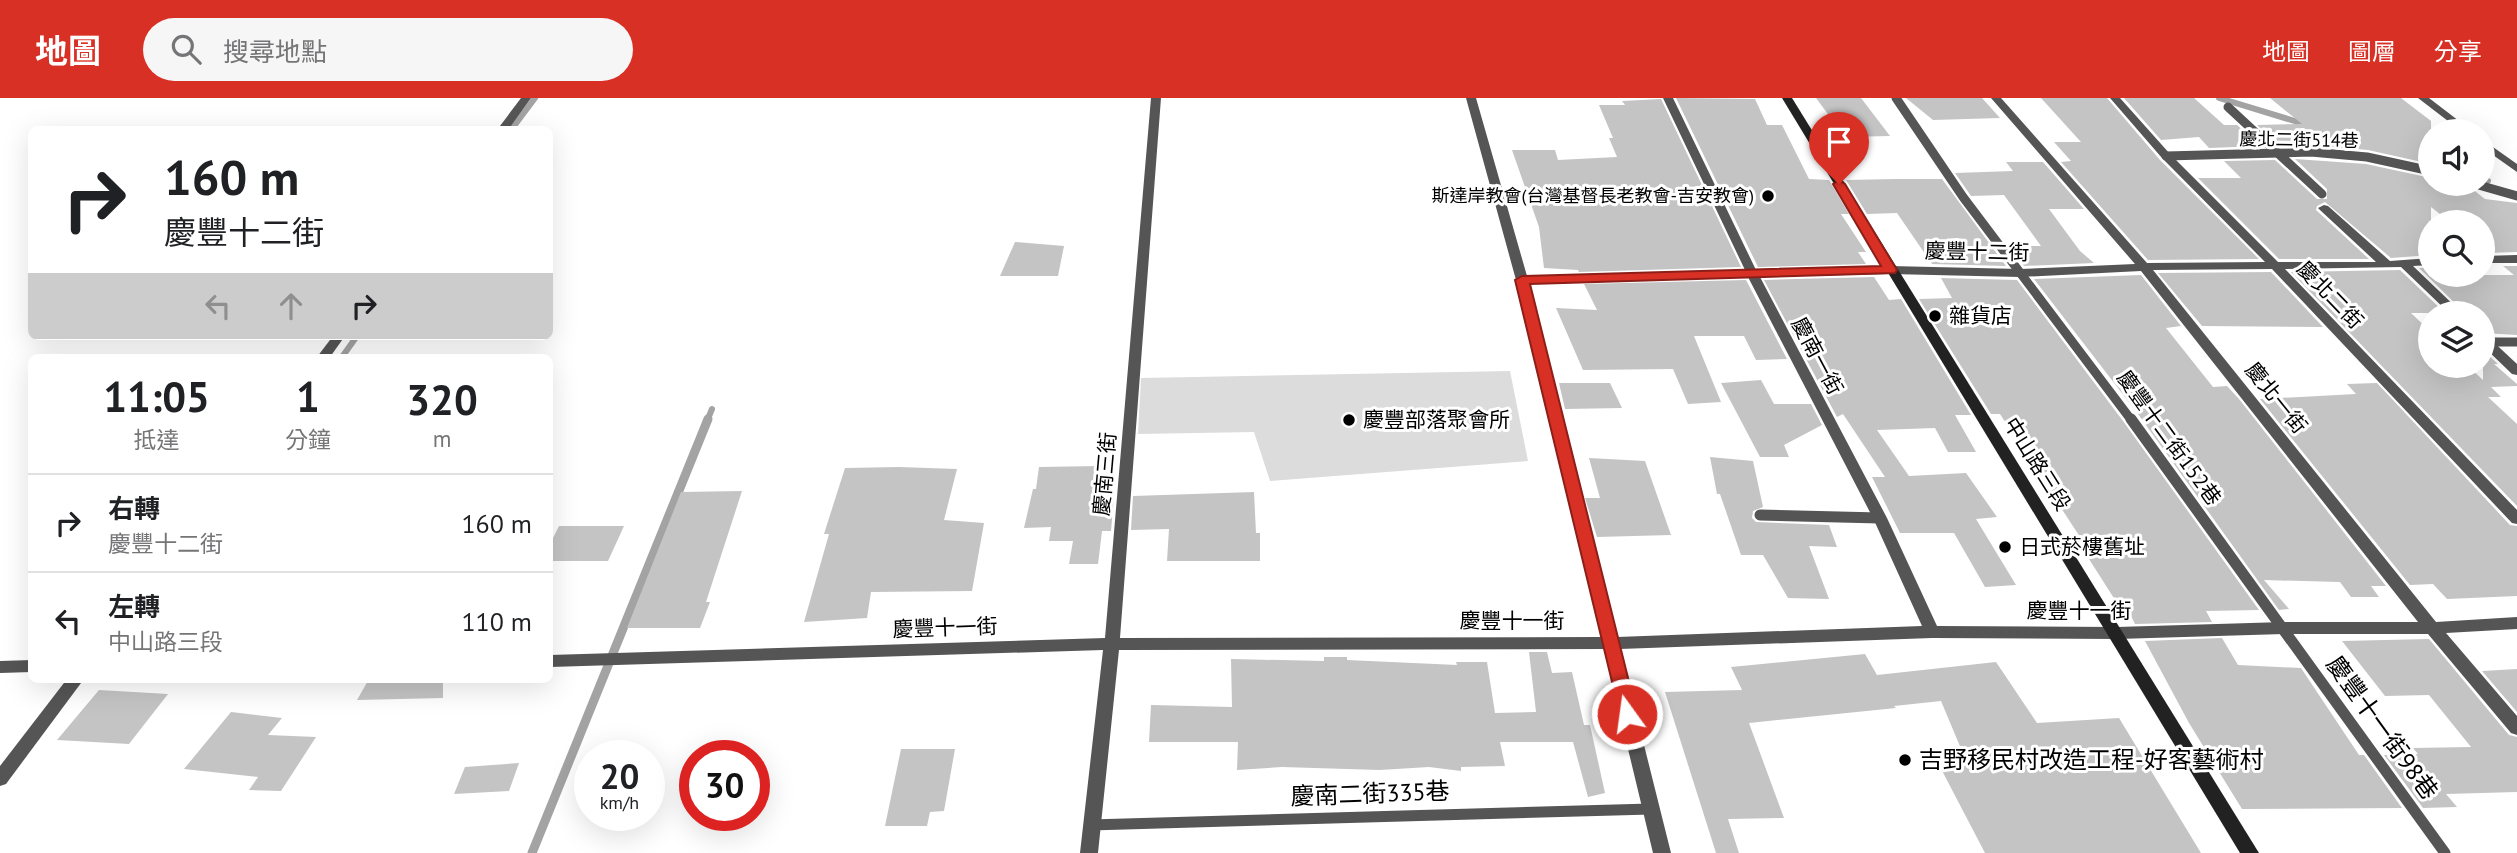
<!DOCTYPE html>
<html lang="zh-TW">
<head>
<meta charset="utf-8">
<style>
	body { margin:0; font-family:"PT Sans","Noto Sans TC",sans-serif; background:#f6f6f6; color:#202124; height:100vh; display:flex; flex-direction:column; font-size:26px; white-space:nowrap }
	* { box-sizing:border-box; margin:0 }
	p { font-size:23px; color:#757577 }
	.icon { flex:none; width:38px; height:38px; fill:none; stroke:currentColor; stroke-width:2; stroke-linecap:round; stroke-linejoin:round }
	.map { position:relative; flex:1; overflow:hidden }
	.sheet { position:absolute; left:28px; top:256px; width:525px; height:329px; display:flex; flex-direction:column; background:#fff; border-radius:10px; box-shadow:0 7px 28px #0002 }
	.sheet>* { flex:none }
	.guide { position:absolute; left:28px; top:28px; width:525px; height:214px; border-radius:10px; box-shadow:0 7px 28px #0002; background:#fff; color:#202124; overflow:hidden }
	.buttons { position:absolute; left:2418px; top:21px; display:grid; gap:14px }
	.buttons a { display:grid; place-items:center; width:77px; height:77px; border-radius:50%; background:#fff; box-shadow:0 7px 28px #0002; font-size:35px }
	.speed { position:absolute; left:574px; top:642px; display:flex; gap:14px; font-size:35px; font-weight:700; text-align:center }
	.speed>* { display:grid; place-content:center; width:91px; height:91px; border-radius:50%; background:#fff; box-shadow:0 7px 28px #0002; line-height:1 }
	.speed small { font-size:18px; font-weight:400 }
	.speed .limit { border:10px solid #d22; background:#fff; color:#111 }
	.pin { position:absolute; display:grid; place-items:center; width:60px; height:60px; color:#fff; margin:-72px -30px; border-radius:50% 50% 50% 0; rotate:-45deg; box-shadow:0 0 7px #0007 }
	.pin .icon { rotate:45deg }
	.me { position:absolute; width:77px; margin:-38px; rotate:346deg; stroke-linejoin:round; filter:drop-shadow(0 0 5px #0008) }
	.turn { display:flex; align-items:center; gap:24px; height:147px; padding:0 21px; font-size:32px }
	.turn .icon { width:91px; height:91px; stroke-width:2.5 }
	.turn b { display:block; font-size:49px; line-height:60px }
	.lanes { display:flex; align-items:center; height:66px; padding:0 21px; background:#0003; justify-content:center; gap:35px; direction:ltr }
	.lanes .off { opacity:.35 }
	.eta { display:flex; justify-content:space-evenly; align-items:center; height:119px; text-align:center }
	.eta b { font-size:42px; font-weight:700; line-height:49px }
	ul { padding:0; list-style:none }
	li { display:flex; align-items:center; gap:21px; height:98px; padding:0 21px; border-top:2px solid #e0e0e0 }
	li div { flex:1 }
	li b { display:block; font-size:26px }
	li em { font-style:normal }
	header { display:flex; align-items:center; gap:42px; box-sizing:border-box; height:98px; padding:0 35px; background:#d93025; color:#fff }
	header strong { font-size:33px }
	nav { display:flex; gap:38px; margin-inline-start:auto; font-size:24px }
	.search { width:490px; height:63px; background:#f6f6f6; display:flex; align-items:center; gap:18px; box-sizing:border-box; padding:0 24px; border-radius:38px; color:#757577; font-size:26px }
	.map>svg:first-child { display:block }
	.green { fill:#dcdcdc }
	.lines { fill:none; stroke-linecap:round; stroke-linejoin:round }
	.stream-far1 { stroke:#a3a3a3; stroke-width:6 }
	.stream { stroke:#a3a3a3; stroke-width:9 }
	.building { fill:#c4c4c4 }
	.lane-far1 { stroke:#555; stroke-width:9 }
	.lane { stroke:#555; stroke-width:11 }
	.street { fill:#555; fill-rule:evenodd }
	.secondary { fill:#222; fill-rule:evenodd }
	.route { fill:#d93025; stroke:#8d1f18; stroke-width:2 }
	.poi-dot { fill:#000; stroke:#fff; stroke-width:2.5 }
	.labels { text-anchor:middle; stroke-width:6; stroke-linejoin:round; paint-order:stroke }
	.far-street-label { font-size:18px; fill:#000; stroke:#fff }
	.far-poi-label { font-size:18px; fill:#000; stroke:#fff; text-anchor:end }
	.street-label { font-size:21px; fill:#000; stroke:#fff }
	.poi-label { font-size:21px; fill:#000; stroke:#fff; text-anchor:start }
	.near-street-label { font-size:24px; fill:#000; stroke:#fff }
	.near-poi-label { font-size:24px; fill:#000; stroke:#fff; text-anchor:start }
</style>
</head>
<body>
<header>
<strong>地圖</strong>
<div class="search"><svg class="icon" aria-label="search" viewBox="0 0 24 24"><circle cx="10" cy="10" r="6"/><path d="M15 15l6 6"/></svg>搜尋地點</div>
<nav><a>地圖</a><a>圖層</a><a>分享</a></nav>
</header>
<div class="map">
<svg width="2517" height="755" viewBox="0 0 2517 755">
	<rect width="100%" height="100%" fill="#fff"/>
	<path class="green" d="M1510 273 1528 363 1270 383 1254 334 1138 336 1141 280Z"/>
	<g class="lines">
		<g class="stream-far1">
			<path d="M2219 0 2311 28"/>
			<path d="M511 32 535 0"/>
			<path d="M2483 82 2488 83"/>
			<path d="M342 259 357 238"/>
			<path d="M707 323 712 311"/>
		</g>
		<path class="stream" d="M532 755 708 321"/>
	</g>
	<g class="building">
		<path d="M1676 0 1755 1 1767 27H1782L1809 81 1829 82 1849 116H1841L1866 154H1858L1866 166 1758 169Z"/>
		<path d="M1816 0H1861L1890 38 1845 39Z"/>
		<path d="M1906 0H1982L2000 20 1933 22Z"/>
		<path d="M2041 0H2107L2160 62 2259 161 2148 162 2061 64 2071 63 2054 44H2081Z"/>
		<path d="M2124 0H2194L2224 27H2237L2260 48 2209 50 2199 39 2161 42Z"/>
		<path d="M2270 0H2401L2431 23V66L2368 52 2312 47 2280 48 2257 27 2302 26Z"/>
		<path d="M1661 1 1741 169 1579 174 1578 172 1544 170 1539 129 1512 52H1555L1558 62 1617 59 1609 40H1613L1599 7H1625L1622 3Z"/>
		<path d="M2295 61 2366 66 2431 80V86H2466L2485 101 2517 105V154L2488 155 2483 152V124H2450L2431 109V157L2391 160 2325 104 2317 108 2316 112 2369 161H2279L2198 80H2241L2224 63 2275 62 2317 101H2327V91Z"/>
		<path d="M2006 64H2043L2084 111H2049L2080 153 2094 165 2024 168 2009 148H2041L2004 97 1971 98 1955 75 2013 73Z"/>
		<path d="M1896 81H1942L2006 168 1932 166 1897 115 1867 116 1846 82Z"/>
		<path d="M1015 144 1064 148 1058 178H1000Z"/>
		<path d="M2503 168H2517V237L2483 235V215H2465L2419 170H2431V177H2514Z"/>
		<path d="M2400 172 2445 215H2411L2431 234V268H2468L2483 282V252L2498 266H2494L2517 286V288L2491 289 2501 299H2488L2517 326V408L2291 174Z"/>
		<path d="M2271 174 2323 229 2202 228 2158 175Z"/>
		<path d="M2141 177 2181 228 2166 230 2213 289 2227 288 2239 301 2386 488H2371L2379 499H2351L2340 484 2264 482 2289 511 2279 512 2138 316 2034 181Z"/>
		<path d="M1874 179 1889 202 1901 201 1971 317H1955L1976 354H1948L1935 330 1877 332 1909 378 1966 375 1997 419 1976 421 2016 487 1985 489 1954 435H1900L1872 379H1885L1843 316 1837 319 1764 182Z"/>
		<path d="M1941 180 2017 182 2123 323 2259 512 2206 513 2212 524 2135 526 2130 516H2124L2075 439H2080L2000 316H1991L1919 201 1952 200Z"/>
		<path d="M1746 182 1787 261 1756 262 1744 238H1694L1721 304 1688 306 1673 271 1583 272 1556 210 1597 212 1584 186Z"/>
		<path d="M1761 282 1774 306H1811L1822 327 1784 347 1789 359H1760L1721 285Z"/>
		<path d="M1559 285H1610L1622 310 1565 311Z"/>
		<path d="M2377 285 2510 427 2517 428V498L2447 501 2433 486 2410 487 2260 301 2356 296 2347 286Z"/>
		<path d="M1710 359 1753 363 1763 409 1753 413 1752 420 1756 424 1829 427 1837 449 1809 448 1829 501 1788 500 1763 457H1741L1720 396H1717Z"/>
		<path d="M1589 360 1645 363 1671 437 1597 439 1585 400H1600Z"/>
		<path d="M1100 368 1098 399 1114 398 1111 433H1102L1098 466H1069L1073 443H1049L1051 429 1024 430 1033 391H1036L1039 369Z"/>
		<path d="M899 369 957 371 944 422 984 425 972 493 871 494 867 520 804 524 829 436H824L845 370Z"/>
		<path d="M742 393 706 504H710L700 530H627L681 394Z"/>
		<path d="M1254 394 1256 435H1260V463H1167L1169 431 1131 432 1133 398Z"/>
		<path d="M559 428H624L608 463H550V446Z"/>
		<path d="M2222 540 2238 567 2301 570 2359 657H2364L2402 710 2242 711 2189 625 2145 543Z"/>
		<path d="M2429 541 2509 637 2517 639V694L2446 696 2457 709 2423 710 2384 657 2418 656 2413 650 2471 649 2429 597 2385 598 2342 543Z"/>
		<path d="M1529 554H1547L1552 575 1572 574 1584 627H1590L1605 695 1588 699 1573 644H1500L1505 668 1461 669V673L1429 669 1380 672 1282 669 1237 672 1238 644H1149L1151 607 1232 609 1231 561 1324 563V559H1347V562L1457 567 1456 564H1487L1495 615 1536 614Z"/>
		<path d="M1865 556 1877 577 1996 564 2037 625 2119 620 2201 755H1985L1938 665H1967L1941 603 1894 608 1896 610 1749 625 1784 720 1728 721 1739 755H1716L1665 594 1742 592 1731 569Z"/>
		<path d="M2517 571V614L2482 573Z"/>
		<path d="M369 581H443V600L357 602Z"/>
		<path d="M99 592 168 596 129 646 57 642Z"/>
		<path d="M231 614 282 620 268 637 316 639 281 693 249 692 258 679 184 671Z"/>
		<path d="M901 651H955L944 713 930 714 927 728H885Z"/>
		<path d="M519 665 509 693 454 696 465 669Z"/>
	</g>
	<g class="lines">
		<g class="lane-far1">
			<path d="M1896 0 1963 99 2132 323"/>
			<path d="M2228 9 2322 96"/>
			<path d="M2166 58 2311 54 2367 59 2431 73"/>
			<path d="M2475 86 2517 98"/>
			<path d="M2486 244H2517"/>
		</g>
		<g class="lane">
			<path d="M2131 321 2445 755"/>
			<path d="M1760 417 1880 420"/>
			<path d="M1090 727 1651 711"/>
		</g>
		<g class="street">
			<path d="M521 0H531L508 32H497Z"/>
			<path d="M1151 0H1161L1120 540 1601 539 1516 182 1466 0H1476L1527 178 1745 172 1663 0H1673L1756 172 1890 168 2020 171 2135 166 1991 0H2001L2147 165 2265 164 2162 60 2110 0H2120L2170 56 2278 164H2376L2320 112 2318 110 2324 107 2328 108 2390 163 2431 160V167L2413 168 2462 215H2449L2401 169 2285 171 2517 412V426L2512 425 2272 171 2153 172 2436 524 2517 519V531L2446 535 2517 618V637L2511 635 2428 536H2284L2117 541 1932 540 1620 551 1671 755H1653L1604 551 1119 552 1098 755H1080L1103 552 550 569V557L1105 540ZM2141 173 2418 524H2284L2117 529 1937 528 1887 420 1760 179 1890 176 2020 179ZM1748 179 1873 420 1922 528 1617 539 1529 185Z"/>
			<path d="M2418 0H2429L2472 33H2461Z"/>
			<path d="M2483 42 2517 66V74L2483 50Z"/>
			<path d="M2517 157V165H2483V158Z"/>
			<path d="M2483 237 2487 238 2517 266V277L2512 276 2483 248Z"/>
			<path d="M333 238H345L330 259H317Z"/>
			<path d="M32 562V574L0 575V563Z"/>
			<path d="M67 581H84L6 686 0 688V668Z"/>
		</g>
		<path class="secondary" d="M1782 0H1792L2259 755H2240Z"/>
	</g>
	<path class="route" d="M1839 82 1845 86 1897 172 1895 175 1530 186 1637 616 1634 621 1627 624 1621 621 1515 182 1522 178 1881 168 1833 86Z"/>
	<g class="poi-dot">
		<circle cx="1768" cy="98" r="7"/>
		<circle cx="1935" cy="218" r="7"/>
		<circle cx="1349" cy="322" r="7"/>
		<circle cx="2005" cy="449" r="7"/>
		<circle cx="1905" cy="662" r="7"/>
	</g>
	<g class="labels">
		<g class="far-street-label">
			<text transform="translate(2299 42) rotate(1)" y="6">慶北二街514巷</text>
		</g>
		<g class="far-poi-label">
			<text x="1754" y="104">斯達岸教會(台灣基督長老教會-吉安教會)</text>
		</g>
		<g class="street-label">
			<text transform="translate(1977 154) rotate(1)" y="7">慶豐十二街</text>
			<text transform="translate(2330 197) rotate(46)" y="7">慶北二街</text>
			<text transform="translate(1817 258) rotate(62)" y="7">慶南一街</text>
			<text transform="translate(2276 300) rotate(51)" y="7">慶北一街</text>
			<text transform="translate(2169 340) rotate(54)" y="7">慶豐十二街152巷</text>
			<text transform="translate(2037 366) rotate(58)" y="7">中山路三段</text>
			<text transform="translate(1105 376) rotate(-85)" y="7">慶南三街</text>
			<text x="2079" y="520">慶豐十一街</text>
			<text x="1512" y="530">慶豐十一街</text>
			<text transform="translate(945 530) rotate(-2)" y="7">慶豐十一街</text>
		</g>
		<g class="poi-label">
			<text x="1949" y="225">雜貨店</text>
			<text x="1363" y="329">慶豐部落聚會所</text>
			<text x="2019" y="456">日式菸樓舊址</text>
		</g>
		<g class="near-street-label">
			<text transform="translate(2382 630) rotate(54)" y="8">慶豐十一街98巷</text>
			<text transform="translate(1370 696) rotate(-2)" y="8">慶南二街335巷</text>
		</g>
		<g class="near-poi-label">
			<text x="1919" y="670">吉野移民村改造工程-好客藝術村</text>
		</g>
	</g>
</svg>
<div class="buttons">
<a><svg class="icon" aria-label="sound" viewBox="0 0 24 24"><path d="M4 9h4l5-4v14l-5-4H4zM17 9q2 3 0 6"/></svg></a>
<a><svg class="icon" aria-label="search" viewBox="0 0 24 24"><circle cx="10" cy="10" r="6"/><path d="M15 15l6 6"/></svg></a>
<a><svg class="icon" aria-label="layers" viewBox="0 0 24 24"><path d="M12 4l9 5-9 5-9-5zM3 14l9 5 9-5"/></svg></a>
</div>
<div class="speed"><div>20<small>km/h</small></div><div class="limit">30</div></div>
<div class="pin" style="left:1839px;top:86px;background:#d93025"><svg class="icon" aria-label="arrive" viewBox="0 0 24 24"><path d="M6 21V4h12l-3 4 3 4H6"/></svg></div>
<svg class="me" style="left:1627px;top:616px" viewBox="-20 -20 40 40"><circle r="17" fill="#d93025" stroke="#fff" stroke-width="3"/><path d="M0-11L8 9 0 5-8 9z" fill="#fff"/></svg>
<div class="guide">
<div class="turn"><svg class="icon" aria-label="right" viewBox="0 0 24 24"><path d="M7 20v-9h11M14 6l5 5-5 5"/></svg><div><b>160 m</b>慶豐十二街</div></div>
<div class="lanes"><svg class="icon off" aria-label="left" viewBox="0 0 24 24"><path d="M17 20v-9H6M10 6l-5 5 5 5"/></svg><svg class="icon off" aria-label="ahead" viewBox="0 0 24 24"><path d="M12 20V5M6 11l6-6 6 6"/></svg><svg class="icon" aria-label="right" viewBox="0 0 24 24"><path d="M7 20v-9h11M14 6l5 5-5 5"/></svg></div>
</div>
<section class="sheet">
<div class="eta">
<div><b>11:05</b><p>抵達</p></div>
<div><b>1</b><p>分鐘</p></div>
<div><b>320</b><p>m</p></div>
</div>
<ul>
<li><svg class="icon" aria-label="right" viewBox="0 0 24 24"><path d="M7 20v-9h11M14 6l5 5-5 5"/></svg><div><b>右轉</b><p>慶豐十二街</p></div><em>160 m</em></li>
<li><svg class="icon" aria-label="left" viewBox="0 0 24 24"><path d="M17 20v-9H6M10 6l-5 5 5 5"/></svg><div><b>左轉</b><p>中山路三段</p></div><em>110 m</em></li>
</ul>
</section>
</div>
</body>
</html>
